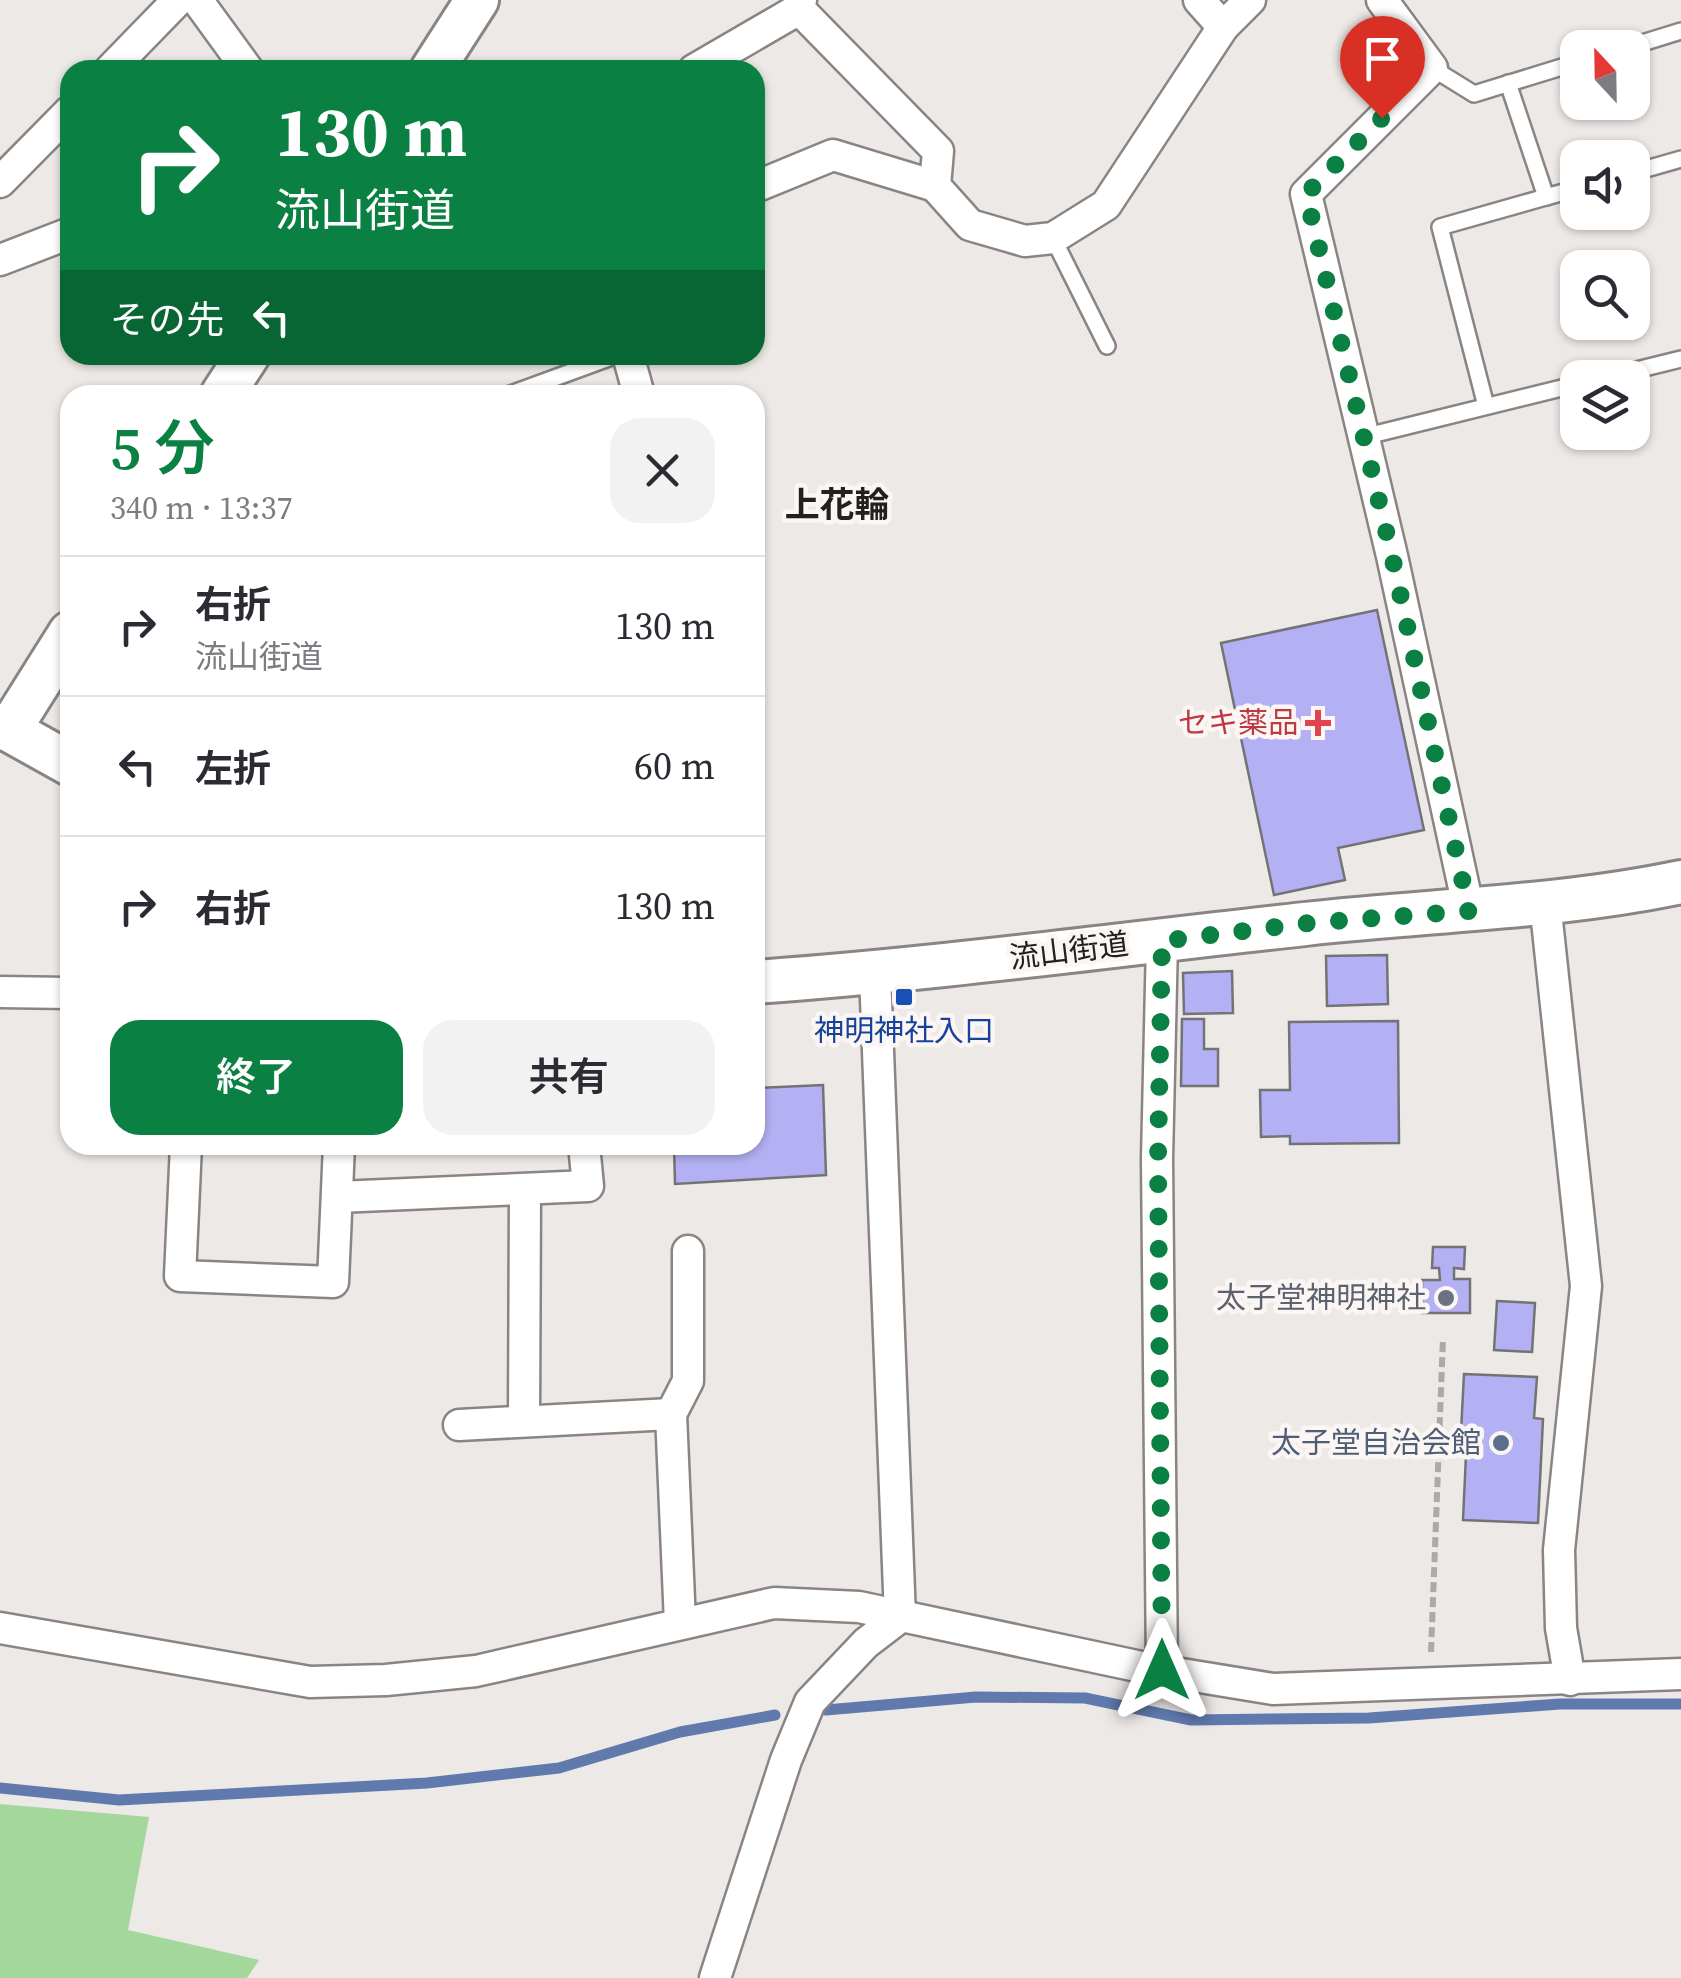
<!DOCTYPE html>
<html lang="ja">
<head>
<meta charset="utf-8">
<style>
	body { margin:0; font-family:"Source Serif 4","Noto Sans JP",serif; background:#f2f2f3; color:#2b2b33; height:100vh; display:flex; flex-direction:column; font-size:38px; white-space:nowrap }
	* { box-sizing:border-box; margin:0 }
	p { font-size:32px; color:#7c7c81 }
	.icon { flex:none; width:55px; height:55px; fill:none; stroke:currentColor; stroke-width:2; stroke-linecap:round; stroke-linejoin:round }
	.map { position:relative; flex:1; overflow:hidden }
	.side { position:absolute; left:60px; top:385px; width:705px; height:770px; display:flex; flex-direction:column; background:#fff; border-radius:30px; box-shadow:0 2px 8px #0004 }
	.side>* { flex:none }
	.banner { position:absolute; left:60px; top:60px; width:705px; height:305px; border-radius:30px; box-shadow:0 2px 8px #0004; background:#0b8043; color:#fff; overflow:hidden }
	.needle { width:65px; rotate:338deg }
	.controls { position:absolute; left:1560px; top:30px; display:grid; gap:20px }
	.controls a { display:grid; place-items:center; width:90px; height:90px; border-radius:20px; background:#fff; box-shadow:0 2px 8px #0004; font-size:50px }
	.pin { position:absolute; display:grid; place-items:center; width:85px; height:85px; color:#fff; margin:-102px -42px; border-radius:50% 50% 50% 0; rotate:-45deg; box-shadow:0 0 10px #0007 }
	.pin .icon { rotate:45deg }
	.me { position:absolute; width:110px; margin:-55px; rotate:0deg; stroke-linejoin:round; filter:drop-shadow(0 0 8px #0008) }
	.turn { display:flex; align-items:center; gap:35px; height:210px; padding:0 50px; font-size:45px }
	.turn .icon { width:130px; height:130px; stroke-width:2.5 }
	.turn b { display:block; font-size:70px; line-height:85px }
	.then { display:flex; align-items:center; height:95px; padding:0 50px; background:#0003; gap:20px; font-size:38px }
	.round { display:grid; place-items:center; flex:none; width:105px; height:105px; border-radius:30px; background:#f2f2f3 }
	.head { display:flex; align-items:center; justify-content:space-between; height:170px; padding:0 50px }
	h1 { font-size:60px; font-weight:600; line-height:75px; color:#0b8043 }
	.action { display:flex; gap:20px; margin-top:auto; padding:20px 50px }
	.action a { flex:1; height:115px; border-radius:30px; background:#0b8043; color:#fff; font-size:40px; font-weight:600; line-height:115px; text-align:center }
	.action a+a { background:#f2f2f3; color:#2b2b33 }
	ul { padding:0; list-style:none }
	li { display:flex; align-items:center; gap:30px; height:140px; padding:0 50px; border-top:2px solid #e1e1e2 }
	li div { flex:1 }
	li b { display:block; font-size:38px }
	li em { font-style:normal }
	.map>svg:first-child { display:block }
	.green { fill:#a3d79c }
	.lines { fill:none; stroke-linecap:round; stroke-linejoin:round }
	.stream { stroke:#607aae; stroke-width:11 }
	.building { fill:#b3b0f3; stroke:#737376; stroke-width:2.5 }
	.lane-casing { stroke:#8a8583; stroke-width:20 }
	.street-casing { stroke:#8a8583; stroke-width:35 }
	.secondary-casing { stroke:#8a8583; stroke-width:48 }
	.path { stroke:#ada9a8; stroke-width:6; stroke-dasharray:10 5; stroke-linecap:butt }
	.lane { stroke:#fff; stroke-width:15 }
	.street { stroke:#fff; stroke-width:30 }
	.secondary { stroke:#fff; stroke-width:42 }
	.route { stroke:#0b8043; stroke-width:18; stroke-dasharray:0 32.4 }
	.health-dot { fill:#e0444e; stroke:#fbf6f4; stroke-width:4 }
	.transit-dot { fill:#1a4fb4; stroke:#fbf6f4; stroke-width:4 }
	.worship-dot { fill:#6b7280; stroke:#fbf6f4; stroke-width:4 }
	.service-dot { fill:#5c6f8a; stroke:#fbf6f4; stroke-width:4 }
	.labels { text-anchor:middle; stroke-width:9; stroke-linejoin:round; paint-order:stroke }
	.health-label { font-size:30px; fill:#be3a42; stroke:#fbf6f4; text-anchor:end }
	.street-label { font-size:30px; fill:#222120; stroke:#fbf6f4 }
	.transit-label { font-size:30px; fill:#164399; stroke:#fbf6f4 }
	.worship-label { font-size:30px; fill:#5b616d; stroke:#fbf6f4; text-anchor:end }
	.service-label { font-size:30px; fill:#4e5e75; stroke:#fbf6f4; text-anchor:end }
	.quarter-label { font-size:35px; font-weight:bold; fill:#222120; stroke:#fbf6f4 }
</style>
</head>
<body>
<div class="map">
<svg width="1681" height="1978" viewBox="0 0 1681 1978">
	<rect width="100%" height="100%" fill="#ede9e7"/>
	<path class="green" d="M0 1804 149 1817 128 1930 259 1960 247 1978H0Z"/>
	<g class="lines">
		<g class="stream">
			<path d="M826 1710 976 1697 1085 1698 1191 1720 1369 1718 1560 1704H1681"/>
			<path d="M0 1788 119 1800 427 1783 559 1768 680 1732 775 1715"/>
		</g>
	</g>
	<g class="building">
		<path d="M1377 610 1424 830 1338 848 1345 880 1274 895 1221 643Z"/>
		<path d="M1387 955 1388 1004 1327 1006 1326 956Z"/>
		<path d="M1232 971 1233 1013 1184 1014 1183 973Z"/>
		<path d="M1182 1019H1204V1049H1218V1086H1181Z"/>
		<path d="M1398 1021 1399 1143 1290 1144V1136L1261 1137 1260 1090H1290L1289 1022Z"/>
		<path d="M823 1085 826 1175 675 1184 674 1145H755V1088Z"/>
		<path d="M1433 1247H1465L1464 1269 1454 1268V1279H1470V1313H1422V1280H1440L1439 1268H1432Z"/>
		<path d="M1497 1301 1535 1303 1532 1352 1494 1350Z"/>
		<path d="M1464 1374 1537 1377 1534 1418 1543 1419 1538 1523 1463 1520 1467 1433 1461 1432Z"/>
	</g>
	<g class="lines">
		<defs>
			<g id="lane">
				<path d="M1626 48 1681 31"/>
				<path d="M1432 68 1474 94 1578 62"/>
				<path d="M1508 83 1546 197 1578 188"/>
				<path d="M1632 173 1681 159"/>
				<path d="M1053 238 1107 346"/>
				<path d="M1604 378 1681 359"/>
				<path d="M508 395 617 355"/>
				<path d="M1486 406 1440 227 1546 197"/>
				<path d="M1363 437 1578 384"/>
			</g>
			<g id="street">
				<path d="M197 0 248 70"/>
				<path d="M801 0 799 9 938 151 935 186 970 225 1025 241 1053 238 1106 205 1223 27 1199 0"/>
				<path d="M1382 0 1432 68 1306 194 1392 556 1469 911"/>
				<path d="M1223 27 1250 0"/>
				<path d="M110 70 178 0"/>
				<path d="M694 70 799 9"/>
				<path d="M0 182 70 111"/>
				<path d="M755 187 833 155 935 186"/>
				<path d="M0 260 70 233"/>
				<path d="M628 355 639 395"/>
				<path d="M1545 902 1586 1286 1559 1550 1561 1628 1570 1680"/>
				<path d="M1162 941 1157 1159 1162 1671"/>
				<path d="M0 992 70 993"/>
				<path d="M186 1145 180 1276 333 1282 339 1145"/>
				<path d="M338 1197 588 1186 584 1145"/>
				<path d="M524 1421 525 1191"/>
				<path d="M459 1425 671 1414"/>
				<path d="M680 1623 671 1414 688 1381V1251"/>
				<path d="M0 1628 310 1682 386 1680 476 1671 774 1603 859 1607 1151 1669 1273 1689 1681 1674"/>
				<path d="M715 1978 786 1760 810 1702 866 1643 900 1617 875 974"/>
			</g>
			<g id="secondary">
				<path d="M432 70 477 0"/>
				<path d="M222 395 248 355"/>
				<path d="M0 725 70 764"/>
				<path d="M9 730 70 633"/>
				<path d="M755 982C939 969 1121 944 1305 924 1430 910 1557 908 1681 882"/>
			</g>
		</defs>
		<use href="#lane" class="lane-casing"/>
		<use href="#street" class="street-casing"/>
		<use href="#secondary" class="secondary-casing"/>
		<path class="path" d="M1431 1652 1443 1338"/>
		<use href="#lane" class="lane"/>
		<use href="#street" class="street"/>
		<use href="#secondary" class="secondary"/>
	</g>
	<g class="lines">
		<path class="route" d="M1162 1670 1158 1159 1162 941 1309 923 1469 911 1392 556 1306 194 1382 118"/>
	</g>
	<path class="health-dot" d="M1313 708h10v10h10v10h-10v10h-10v-10h-10v-10h10z"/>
	<rect class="transit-dot" x="894" y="987" width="20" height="20" rx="5"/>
	<circle class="worship-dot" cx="1446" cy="1298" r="10"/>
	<circle class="service-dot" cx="1501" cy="1443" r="10"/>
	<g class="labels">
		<g class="health-label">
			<text x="1298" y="733">セキ薬品</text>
		</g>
		<g class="street-label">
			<text transform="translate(1069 951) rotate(-7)" y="10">流山街道</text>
		</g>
		<g class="transit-label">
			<text x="904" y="1041">神明神社入口</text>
		</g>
		<g class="worship-label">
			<text x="1426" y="1308">太子堂神明神社</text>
		</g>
		<g class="service-label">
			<text x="1481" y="1453">太子堂自治会館</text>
		</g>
		<g class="quarter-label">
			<text x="837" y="517">上花輪</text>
		</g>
	</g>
</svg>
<div class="controls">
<a><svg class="needle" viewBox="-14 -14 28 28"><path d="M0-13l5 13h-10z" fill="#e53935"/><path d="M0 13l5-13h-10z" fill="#7c7c81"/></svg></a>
<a><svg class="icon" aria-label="sound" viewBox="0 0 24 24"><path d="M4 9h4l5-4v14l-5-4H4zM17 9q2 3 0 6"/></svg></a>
<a><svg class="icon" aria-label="search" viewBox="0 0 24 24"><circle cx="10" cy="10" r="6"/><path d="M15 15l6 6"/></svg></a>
<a><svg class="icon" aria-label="layers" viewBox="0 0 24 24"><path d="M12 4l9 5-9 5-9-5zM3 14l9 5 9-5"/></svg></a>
</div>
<div class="pin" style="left:1382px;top:118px;background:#d93025"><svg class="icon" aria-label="arrive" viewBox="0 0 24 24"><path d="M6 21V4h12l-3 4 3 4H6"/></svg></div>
<svg class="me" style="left:1162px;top:1670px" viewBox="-20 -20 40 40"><path d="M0-17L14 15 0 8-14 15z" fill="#0b8043" stroke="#fff" stroke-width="4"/></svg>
<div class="banner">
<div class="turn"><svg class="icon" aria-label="right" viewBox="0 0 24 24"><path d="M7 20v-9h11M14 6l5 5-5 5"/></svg><div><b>130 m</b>流山街道</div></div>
<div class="then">その先<svg class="icon" aria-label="left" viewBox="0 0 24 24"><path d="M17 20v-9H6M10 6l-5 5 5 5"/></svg></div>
</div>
<section class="side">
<div class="head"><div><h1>5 分</h1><p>340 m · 13:37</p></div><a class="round"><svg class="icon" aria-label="close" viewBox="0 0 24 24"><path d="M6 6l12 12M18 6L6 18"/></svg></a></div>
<ul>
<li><svg class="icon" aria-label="right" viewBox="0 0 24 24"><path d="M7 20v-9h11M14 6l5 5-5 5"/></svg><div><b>右折</b><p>流山街道</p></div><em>130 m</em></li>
<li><svg class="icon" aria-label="left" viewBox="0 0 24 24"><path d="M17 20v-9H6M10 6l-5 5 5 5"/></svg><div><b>左折</b></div><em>60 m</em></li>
<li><svg class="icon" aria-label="right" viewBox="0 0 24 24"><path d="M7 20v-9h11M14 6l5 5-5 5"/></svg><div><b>右折</b></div><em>130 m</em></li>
</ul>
<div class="action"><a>終了</a><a>共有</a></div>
</section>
</div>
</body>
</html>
